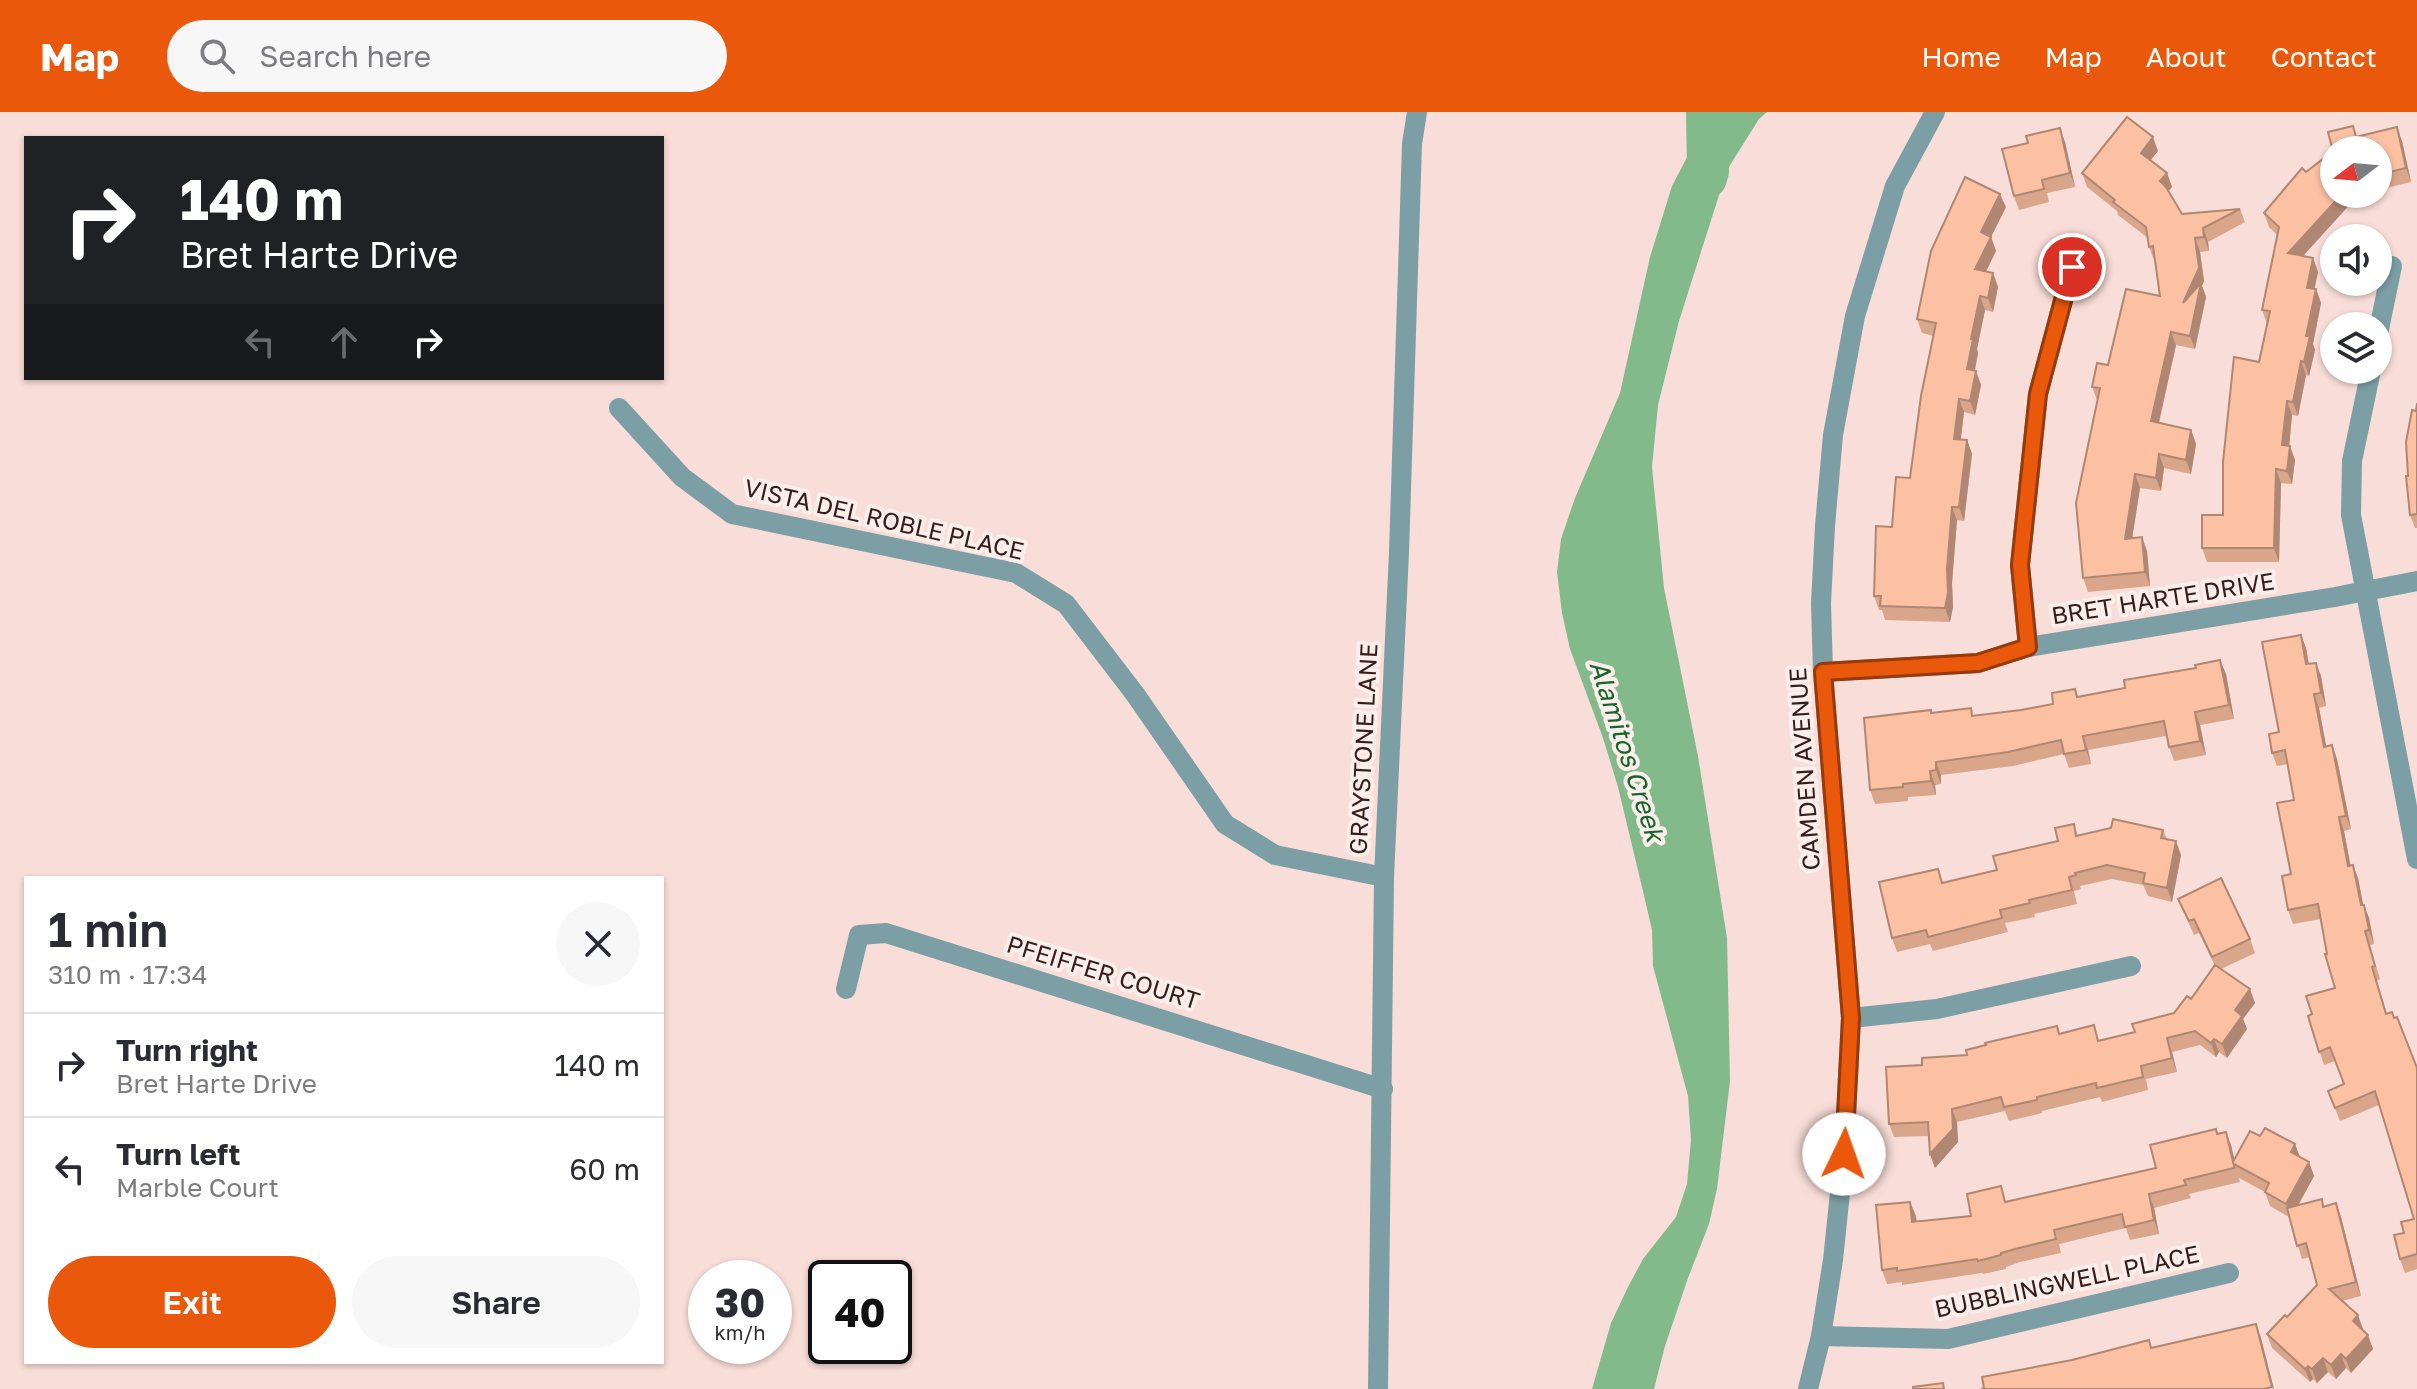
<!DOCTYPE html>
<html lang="en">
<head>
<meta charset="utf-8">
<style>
	body { margin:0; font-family:"Golos Text",sans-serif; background:#f7f7f7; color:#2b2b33; height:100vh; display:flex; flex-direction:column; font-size:30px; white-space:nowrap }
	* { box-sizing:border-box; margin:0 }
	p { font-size:26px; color:#7c7c81 }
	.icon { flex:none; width:44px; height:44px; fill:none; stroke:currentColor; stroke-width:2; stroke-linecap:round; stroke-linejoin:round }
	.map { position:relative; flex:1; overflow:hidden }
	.drawer { position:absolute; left:24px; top:764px; width:640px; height:488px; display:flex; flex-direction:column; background:#fff; border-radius:0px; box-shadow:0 2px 6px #0004 }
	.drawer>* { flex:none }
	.banner { position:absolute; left:24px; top:24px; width:640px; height:244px; border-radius:0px; box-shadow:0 2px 6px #0004; background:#202124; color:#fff; overflow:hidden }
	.needle { width:52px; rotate:254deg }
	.tools { position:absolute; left:2320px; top:24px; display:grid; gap:16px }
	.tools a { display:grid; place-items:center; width:72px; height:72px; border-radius:50%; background:#fff; box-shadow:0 2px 6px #0004; font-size:40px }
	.speed { position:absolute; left:688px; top:1148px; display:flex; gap:16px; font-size:40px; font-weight:700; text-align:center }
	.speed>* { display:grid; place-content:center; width:104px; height:104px; border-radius:50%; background:#fff; box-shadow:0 2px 6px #0004; line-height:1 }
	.speed small { font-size:20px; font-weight:400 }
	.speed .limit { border:4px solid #111; border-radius:12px; background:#fff; color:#111 }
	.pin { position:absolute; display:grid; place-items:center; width:68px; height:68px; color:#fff; margin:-34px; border:4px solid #fff; border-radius:50%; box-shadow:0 2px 8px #0007 }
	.me { position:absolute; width:88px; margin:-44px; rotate:3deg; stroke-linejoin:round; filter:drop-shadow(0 0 6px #0008) }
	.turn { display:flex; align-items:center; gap:28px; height:168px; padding:0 24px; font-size:36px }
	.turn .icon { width:104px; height:104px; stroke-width:2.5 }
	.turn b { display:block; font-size:56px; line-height:68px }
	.lanes { display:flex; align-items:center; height:76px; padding:0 24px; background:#0003; justify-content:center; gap:40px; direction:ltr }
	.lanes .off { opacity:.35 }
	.round { display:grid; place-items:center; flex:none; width:84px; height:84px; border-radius:42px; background:#f7f7f7 }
	.head { display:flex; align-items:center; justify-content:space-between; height:136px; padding:0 24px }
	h1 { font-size:48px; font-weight:600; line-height:60px }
	.primary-button { display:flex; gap:16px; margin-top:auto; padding:16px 24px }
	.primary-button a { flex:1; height:92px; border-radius:48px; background:#ea580c; color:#fff; font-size:32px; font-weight:600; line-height:92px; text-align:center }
	.primary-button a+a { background:#f7f7f7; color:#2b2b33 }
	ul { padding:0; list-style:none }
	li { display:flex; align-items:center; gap:24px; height:104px; padding:0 24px; border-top:2px solid #e1e1e2 }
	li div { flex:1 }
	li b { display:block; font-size:30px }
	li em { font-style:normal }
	header { display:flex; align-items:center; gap:48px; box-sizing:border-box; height:112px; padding:0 40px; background:#ea580c; color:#fff }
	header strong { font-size:38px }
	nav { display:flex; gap:44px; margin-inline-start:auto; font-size:28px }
	.search { width:560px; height:72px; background:#f7f7f7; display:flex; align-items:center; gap:20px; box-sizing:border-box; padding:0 28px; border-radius:44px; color:#7c7c81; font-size:30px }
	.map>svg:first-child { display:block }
	.water { fill:#83ba8b }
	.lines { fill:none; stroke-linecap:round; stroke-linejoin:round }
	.river { stroke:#83ba8b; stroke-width:42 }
	.minor { stroke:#7c9fa5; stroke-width:20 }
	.wall { fill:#d9a68c }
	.shaded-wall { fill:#b08772 }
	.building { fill:#fcc1a3; stroke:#b08772; stroke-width:2 }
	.route-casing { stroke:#983908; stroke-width:20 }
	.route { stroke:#ea580c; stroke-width:14 }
	.labels { text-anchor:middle; stroke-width:8; stroke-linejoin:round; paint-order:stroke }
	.street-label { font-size:24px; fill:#361d1a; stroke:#fceeeb }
	.water-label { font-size:26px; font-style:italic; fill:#15662c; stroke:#fceeeb }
</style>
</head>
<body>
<header>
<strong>Map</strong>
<div class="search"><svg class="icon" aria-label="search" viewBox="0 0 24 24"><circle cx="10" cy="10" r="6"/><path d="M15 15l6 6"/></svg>Search here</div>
<nav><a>Home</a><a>Map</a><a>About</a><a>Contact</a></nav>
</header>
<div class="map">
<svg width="2417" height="1277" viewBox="0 0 2417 1277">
	<rect width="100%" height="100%" fill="#f9ddd8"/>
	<path class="water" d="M1714 0H1767L1759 7 1727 58 1679 209 1658 293 1652 355 1664 476 1698 644 1727 826 1730 969 1717 1077 1709 1112 1688 1166 1665 1234 1654 1277H1592L1611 1211 1628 1175 1643 1147 1676 1105 1687 1072 1691 1028 1688 984 1653 854 1652 818 1642 775 1618 675 1603 626 1570 537 1562 501 1557 460 1561 427 1575 386 1620 281 1650 145 1672 74 1694 32Z"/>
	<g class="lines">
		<path class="river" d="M1706 66 1708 59 1707 0"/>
		<g class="minor">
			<path d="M2378 222 2392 154"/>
			<path d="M2371 258 2352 349 2351 403 2417 747"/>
			<path d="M619 296 682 365 732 402 1016 461 1066 492 1135 582 1225 712 1275 743 1384 765"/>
			<path d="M2028 535 2020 453 2038 282 2072 155"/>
			<path d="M1823 560 1978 551 2028 535 2335 485 2417 469"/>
			<path d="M846 877 859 823 886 821 1383 977"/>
			<path d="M1851 906 1937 897 2131 854"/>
			<path d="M1821 1224 1948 1227 2229 1161"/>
			<path d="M1378 1277 1384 765 1399 440 1412 32 1417 0"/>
			<path d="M1808 1277 1821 1224 1833 1148 1844 1042 1851 906 1823 560 1821 491 1825 414 1833 323 1855 204 1895 74 1935 0"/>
		</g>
	</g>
	<g class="wall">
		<path d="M2357 24 2402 29 2411 70 2378 78V38L2334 82H2371L2372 85 2352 90 2303 144 2313 146 2318 160 2314 177H2316L2321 191 2313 232 2315 238 2309 264 2306 263 2298 304 2292 303 2289 334 2295 348 2292 372 2281 371 2279 450H2207L2202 436 2223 403 2267 212 2262 198 2277 123 2269 115 2264 101 2306 60Z"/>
		<path d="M2065 30 2075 75 2047 81 2049 90 2019 98 2014 84Z"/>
		<path d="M2158 39 2150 48 2167 61 2172 75 2168 78 2182 102 2240 97 2245 110 2208 130 2209 139 2200 140 2204 169 2202 174 2206 185 2195 237 2176 233 2159 311 2191 318 2196 332 2191 362 2164 356 2161 379 2140 376 2132 426 2147 439 2150 474 2088 480 2083 466 2097 288 2092 275 2160 184 2155 148H2154L2149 135 2148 126 2118 103 2117 99 2087 75 2082 61Z"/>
		<path d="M2006 95 1991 125 1996 139 1986 160 1993 161 1998 175 1993 200 1985 198 1977 237 1978 241 1975 259H1976L1981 273 1975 303 1964 300 1961 327 1967 328 1972 342 1964 409 1957 408 1952 471 1953 495 1950 510 1885 508 1882 498H1879L1874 484 1892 415 1910 366 1934 224 1922 221 1917 207Z"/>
		<path d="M2417 291V416H2415L2410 403 2408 364Z"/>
		<path d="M2301 523 2306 536 2309 552 2316 551 2321 564 2326 594 2319 596 2326 635 2332 633 2337 647 2351 717 2344 719 2350 753 2358 766 2363 793 2369 806 2374 832 2370 833 2380 867 2377 869 2387 902 2417 956V1157L2405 1161 2400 1147 2404 1121 2414 1107 2379 993 2340 1009 2328 979 2344 972 2335 949 2324 953 2308 904 2312 902 2335 876 2321 807 2293 812 2288 798 2294 688 2288 652 2277 654 2272 641 2279 620Z"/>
		<path d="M2220 548 2226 562 2234 607 2200 613 2206 643 2174 649 2169 635 2166 624 2088 638 2091 652 2069 656 2064 642 2013 654 1941 663V672L1935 673 1936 683 1908 685V689L1875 692 1870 678 1932 601 1974 604 2021 598 2125 576Z"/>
		<path d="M2074 712 2078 724 2163 718 2167 727 2181 743 2172 790 2148 784 2143 773 2112 767 2080 774 2081 777 2074 779 2077 792 2034 802 2035 805 2005 811 2008 820 1933 839 1930 832 1897 840 1892 826 1943 771 1997 758 2058 729Z"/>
		<path d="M2178 787 2250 827 2255 841 2221 857 2255 891 2243 907 2247 917 2227 946 2219 940 2216 945 2200 933 2172 940 2177 960 2146 967 2148 978 2102 990 2100 985 2042 999V1001L2009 1009 2005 999 1957 1010 1958 1030 1935 1056 1930 1042 1929 1024 1894 1025 1889 1012 1922 953 1967 943 2057 914 2060 922 2099 929 2135 920 2174 901 2191 887 2215 854 2199 821 2194 823Z"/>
		<path d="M2216 1017 2218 1022 2231 1033 2234 1048 2260 1024 2295 1032 2300 1045 2309 1050 2314 1064 2298 1094 2324 1095 2341 1105 2361 1184 2342 1189 2363 1217 2373 1237 2351 1261 2346 1256 2336 1267 2328 1260 2317 1271 2313 1267 2310 1270 2272 1236 2267 1222 2287 1205 2317 1173 2310 1145 2302 1147 2289 1105 2270 1094 2265 1080 2239 1066 2240 1070 2189 1082 2191 1086 2154 1096 2159 1122 2130 1128 2126 1116 2059 1132 2061 1141 2020 1150 2006 1155V1157L1983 1162 1982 1161 1902 1173V1170L1887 1172 1882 1158 1916 1104V1109L1971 1104 2007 1089 2156 1056Z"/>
	</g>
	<g class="shaded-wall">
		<path d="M2397 15 2402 29 2411 70 2406 56Z"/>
		<path d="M2060 16 2065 30 2075 75 2070 61Z"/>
		<path d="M2153 25 2158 39 2146 54 2141 41Z"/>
		<path d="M2167 61 2172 75 2165 83 2160 69Z"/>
		<path d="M2000 82 2006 95 1991 125 1996 139 1980 171 1975 157 1981 120Z"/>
		<path d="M2342 82H2349L2352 90 2293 155 2288 141Z"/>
		<path d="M2203 116 2208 130 2209 139 2204 125Z"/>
		<path d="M2195 126 2200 140 2204 169 2202 174 2206 185 2195 237 2190 224 2183 191Z"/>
		<path d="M2313 146 2318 160 2312 189 2307 176Z"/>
		<path d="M1993 161 1998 175 1993 200 1988 186Z"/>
		<path d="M2316 177 2321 191 2313 232 2315 238 2309 264 2304 250 2306 224Z"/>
		<path d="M1980 184 1985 198 1977 237 1978 241 1972 271 1967 257 1971 227Z"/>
		<path d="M2171 220 2176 233 2156 323 2151 309Z"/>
		<path d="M2301 249 2306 263 2298 304 2293 290Z"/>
		<path d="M1976 259 1981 273 1975 303 1970 289Z"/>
		<path d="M1959 287 1964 300 1959 340 1954 327Z"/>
		<path d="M2287 289 2292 303 2288 347 2282 333Z"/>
		<path d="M2191 318 2196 332 2191 362 2186 348Z"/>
		<path d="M1967 328 1972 342 1964 409 1959 395Z"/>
		<path d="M2290 334 2295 348 2292 372 2287 359Z"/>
		<path d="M2159 342 2164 356 2161 379 2156 366Z"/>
		<path d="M2276 357 2281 371 2279 450 2274 436Z"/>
		<path d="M2135 362 2140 376 2130 440 2125 427Z"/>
		<path d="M1952 395 1957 408 1952 471 1953 495 1950 510 1945 496Z"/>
		<path d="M2142 425 2147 439 2150 474 2145 460Z"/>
		<path d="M2301 523 2306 536 2311 566 2306 552Z"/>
		<path d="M2220 548 2226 562 2234 607 2229 593Z"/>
		<path d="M2316 551 2321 564 2326 594 2321 581Z"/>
		<path d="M2314 582 2319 596 2329 649 2324 635Z"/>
		<path d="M2195 600 2200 613 2206 643 2200 629Z"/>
		<path d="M2083 624 2088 638 2091 652 2086 638Z"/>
		<path d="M2332 633 2337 647 2351 717 2346 704Z"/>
		<path d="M1936 650 1941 663V672L1936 658Z"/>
		<path d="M1930 659 1935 673 1936 683 1931 669Z"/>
		<path d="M2339 705 2344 719 2353 767 2348 754Z"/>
		<path d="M2176 729 2181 743 2172 790 2167 776Z"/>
		<path d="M2353 753 2358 766 2366 807 2361 793Z"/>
		<path d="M2364 793 2369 806 2374 832 2369 818Z"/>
		<path d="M2250 877 2255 891 2243 907 2247 917 2227 946 2222 932 2235 898Z"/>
		<path d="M2167 926 2172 940 2177 960 2172 946Z"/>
		<path d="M2214 927 2219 940 2216 945 2211 931Z"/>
		<path d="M1952 997 1957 1010 1958 1030 1935 1056 1930 1042Z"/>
		<path d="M2226 1020 2231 1033 2236 1053 2234 1052Z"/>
		<path d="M2295 1032 2300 1046 2291 1040Z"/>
		<path d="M2309 1050 2314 1064 2291 1106 2286 1092Z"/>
		<path d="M2149 1082 2154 1096 2159 1122 2154 1108Z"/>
		<path d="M1910 1090 1916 1104 1918 1123 1912 1110Z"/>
		<path d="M2336 1091 2341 1105 2361 1184 2356 1170Z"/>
		<path d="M2358 1203 2363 1217 2358 1223 2353 1209Z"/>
		<path d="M2256 1212 2261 1226 2274 1277 2272 1275Z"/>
		<path d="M2368 1223 2373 1237 2351 1261 2346 1247Z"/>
		<path d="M2341 1242 2346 1256 2336 1267 2331 1253Z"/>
		<path d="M2323 1246 2328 1260 2317 1271 2312 1257Z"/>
		<path d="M2308 1254 2313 1267 2310 1270 2305 1257Z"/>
	</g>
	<g class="building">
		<path d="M2127 5 2153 25 2141 41 2167 61 2160 69 2166 75 2182 102 2240 97 2203 116 2204 125 2195 126 2199 156 2183 191 2201 171 2190 224 2171 220 2151 309 2191 318 2186 348 2159 342 2156 366 2135 362 2125 427 2142 425 2145 460 2083 466 2076 391 2100 276 2092 275 2097 251 2108 253 2126 177 2160 184 2153 134 2149 135 2146 115 2113 90 2115 88 2082 61Z"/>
		<path d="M2353 14 2356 25 2397 15 2406 56 2378 63V38H2334V82H2342L2288 141 2313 146 2307 176 2316 177 2306 224H2310L2304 250 2301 249 2293 290 2287 289 2282 333 2290 334 2287 359 2276 357 2274 436H2202V403H2223V350L2234 245 2259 250 2270 199 2262 198 2279 115 2264 101 2302 56 2306 60 2333 39 2328 20Z"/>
		<path d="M2060 16 2070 61 2042 68 2044 77 2014 84 2002 37 2028 31 2026 24Z"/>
		<path d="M1965 65 2000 82 1981 120 1991 125 1975 157 1993 161 1988 186 1980 184 1971 227H1973L1967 257 1976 259 1970 289 1959 287 1954 327 1967 328 1959 395H1952L1947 457 1948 481 1945 496 1880 494 1881 484H1874L1876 414 1892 415 1896 365 1910 366 1921 284 1936 211 1917 207 1931 139Z"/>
		<path d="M2417 291V402L2410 403 2406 364H2408L2406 330 2412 298 2416 299Z"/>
		<path d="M2301 523 2306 552 2316 551 2321 581 2314 582 2324 635 2332 633 2346 704 2339 705 2348 754 2353 753 2361 793H2364L2369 818 2365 819 2375 854 2372 855 2386 902 2392 900 2394 906 2397 905 2417 956V1142L2400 1147 2394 1123 2404 1121 2401 1110 2414 1107 2375 979 2335 996 2328 979 2344 972 2330 935 2319 940 2308 904 2312 902 2306 884 2335 876 2325 842H2327L2318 792 2288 798 2282 764 2291 762 2277 691 2294 688 2285 638 2272 641 2269 622 2279 620 2262 530Z"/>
		<path d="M2220 548 2229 593 2195 600 2200 629 2169 635 2164 609 2083 624 2086 638 2064 642 2061 628 2008 640 1936 650V658L1930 659 1931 669 1903 672V675L1870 678 1864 606 1931 598V601L1971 596 1972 604 2021 598 2053 592 2052 581 2075 577 2077 585 2125 576 2124 568 2196 556 2195 553Z"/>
		<path d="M2113 707 2163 718 2161 726 2176 729 2167 776 2143 771 2145 761 2107 753 2075 761 2076 763 2069 765 2072 778 2029 788 2030 791 2000 798 2002 806 1928 825 1926 818 1892 826 1879 770 1938 757 1942 771 1997 758 1993 744 2058 729 2055 716 2074 712 2076 724 2111 716Z"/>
		<path d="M2221 766 2250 827 2212 845 2194 807 2189 809 2178 787Z"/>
		<path d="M2215 853 2250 877 2235 898 2242 904 2222 932 2214 927 2211 931 2195 919 2167 926 2172 946 2141 954 2143 965 2097 976 2096 971 2037 985V988L2004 995 2001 985 1952 997 1953 1017 1930 1042 1928 1010 1889 1012 1886 955 1922 953V946L1967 943 1966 938 1986 933 1985 931 2057 914 2059 922 2094 913 2098 929 2135 920 2132 912 2174 901 2187 884 2191 887Z"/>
		<path d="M2265 1016 2295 1032 2291 1040 2309 1050 2286 1092 2265 1080 2269 1071 2234 1052V1056L2184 1068 2186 1073 2149 1082 2154 1108 2125 1115 2122 1102 2054 1118 2056 1127 2015 1137 2001 1141V1143L1978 1149 1977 1147 1897 1159V1156L1882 1158 1876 1093 1910 1090 1912 1110 1971 1104 1967 1082 2001 1074 2005 1090 2156 1056 2150 1033 2216 1017 2217 1022 2226 1020 2233 1050 2250 1019 2260 1024Z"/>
		<path d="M2322 1087 2323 1095 2336 1091 2356 1170 2329 1177 2358 1203 2353 1209 2368 1223 2346 1247 2341 1242 2331 1253 2323 1246 2312 1257 2308 1254 2305 1257 2267 1222 2285 1203 2287 1205 2317 1173 2306 1131 2297 1134 2287 1096Z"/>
		<path d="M2256 1212 2272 1275 2264 1277H1981L1984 1276 1982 1265 2072 1248 2149 1228 2151 1236Z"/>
		<path d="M1943 1271 1944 1277H1913V1275Z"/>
	</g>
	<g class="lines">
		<defs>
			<path id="route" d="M1844 1042 1851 906 1823 560 1978 551 2028 535 2020 453 2038 282 2072 155"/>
		</defs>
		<use href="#route" class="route-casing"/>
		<use href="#route" class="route"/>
	</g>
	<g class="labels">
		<g class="street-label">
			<text transform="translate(884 408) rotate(13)" y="8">VISTA DEL ROBLE PLACE</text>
			<text transform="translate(2163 487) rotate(-9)" y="8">BRET HARTE DRIVE</text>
			<text transform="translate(1364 637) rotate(-87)" y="8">GRAYSTONE LANE</text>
			<text transform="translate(1805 657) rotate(-94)" y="8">CAMDEN AVENUE</text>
			<text transform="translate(1103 861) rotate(17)" y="8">PFEIFFER COURT</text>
			<text transform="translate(2067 1170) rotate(-12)" y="8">BUBBLINGWELL PLACE</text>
		</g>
		<g class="water-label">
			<text transform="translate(1627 639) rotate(72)" y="9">Alamitos Creek</text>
		</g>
	</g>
</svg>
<div class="tools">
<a><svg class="needle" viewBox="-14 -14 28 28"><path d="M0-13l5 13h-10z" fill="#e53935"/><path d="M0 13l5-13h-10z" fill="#7c7c81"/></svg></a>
<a><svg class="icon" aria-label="sound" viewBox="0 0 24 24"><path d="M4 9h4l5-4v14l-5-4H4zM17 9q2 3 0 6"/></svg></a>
<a><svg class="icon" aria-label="layers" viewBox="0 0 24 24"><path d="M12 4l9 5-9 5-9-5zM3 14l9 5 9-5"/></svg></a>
</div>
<div class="speed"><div>30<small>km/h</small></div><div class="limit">40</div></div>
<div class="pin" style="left:2072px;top:155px;background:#d93025"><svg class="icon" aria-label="arrive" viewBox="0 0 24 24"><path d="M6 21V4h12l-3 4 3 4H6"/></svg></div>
<svg class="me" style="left:1844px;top:1042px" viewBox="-20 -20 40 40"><circle r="19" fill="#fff"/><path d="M0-13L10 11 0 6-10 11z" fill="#ea580c"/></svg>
<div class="banner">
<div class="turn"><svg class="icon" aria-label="right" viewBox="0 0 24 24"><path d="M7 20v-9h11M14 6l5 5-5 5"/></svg><div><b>140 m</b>Bret Harte Drive</div></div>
<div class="lanes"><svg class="icon off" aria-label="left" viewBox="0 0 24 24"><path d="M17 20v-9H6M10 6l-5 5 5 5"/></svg><svg class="icon off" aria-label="ahead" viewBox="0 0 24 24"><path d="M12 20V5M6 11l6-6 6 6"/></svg><svg class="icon" aria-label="right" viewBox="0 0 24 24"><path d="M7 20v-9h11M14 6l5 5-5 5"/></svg></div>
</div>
<section class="drawer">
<div class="head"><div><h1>1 min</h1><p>310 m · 17:34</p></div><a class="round"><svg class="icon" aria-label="close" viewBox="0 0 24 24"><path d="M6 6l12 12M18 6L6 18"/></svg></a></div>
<ul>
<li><svg class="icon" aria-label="right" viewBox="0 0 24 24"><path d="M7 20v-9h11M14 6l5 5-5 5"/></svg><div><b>Turn right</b><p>Bret Harte Drive</p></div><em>140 m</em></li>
<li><svg class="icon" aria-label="left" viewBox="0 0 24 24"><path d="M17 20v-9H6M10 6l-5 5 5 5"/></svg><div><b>Turn left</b><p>Marble Court</p></div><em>60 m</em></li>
</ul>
<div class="primary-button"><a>Exit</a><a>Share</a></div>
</section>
</div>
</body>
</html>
